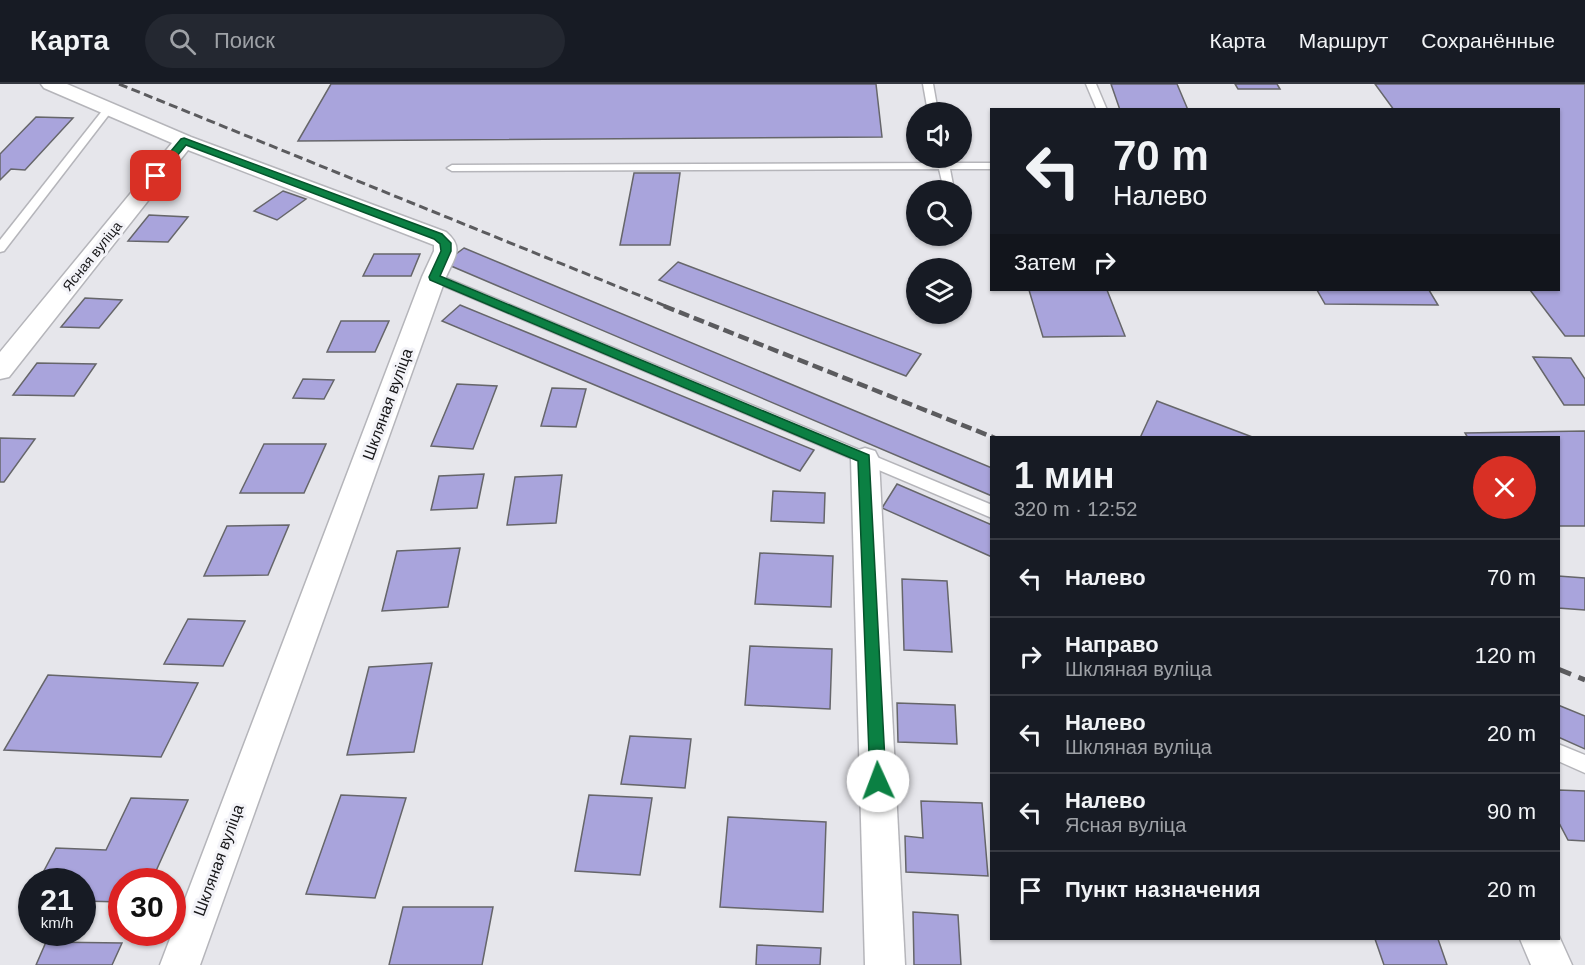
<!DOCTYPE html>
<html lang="ru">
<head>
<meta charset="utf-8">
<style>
	body { margin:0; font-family:Helvetica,sans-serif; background:#242831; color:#f1f3f6; height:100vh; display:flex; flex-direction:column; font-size:22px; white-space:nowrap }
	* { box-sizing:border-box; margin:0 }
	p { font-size:20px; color:#9ea1a6 }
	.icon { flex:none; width:33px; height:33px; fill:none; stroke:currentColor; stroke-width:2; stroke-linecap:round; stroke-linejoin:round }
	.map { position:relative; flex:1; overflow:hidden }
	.side { position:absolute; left:990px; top:352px; width:570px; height:504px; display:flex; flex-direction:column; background:#171b24; border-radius:0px; box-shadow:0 2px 4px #0004 }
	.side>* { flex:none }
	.guide { position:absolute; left:990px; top:24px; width:570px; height:183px; border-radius:0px; box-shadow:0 2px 4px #0004; background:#171b24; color:#f1f3f6; overflow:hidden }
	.fabs { position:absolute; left:906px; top:18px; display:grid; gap:12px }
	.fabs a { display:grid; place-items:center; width:66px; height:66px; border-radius:50%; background:#171b24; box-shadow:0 2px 4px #0004; font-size:30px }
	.speed { position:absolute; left:18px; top:784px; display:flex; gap:12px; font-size:30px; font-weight:700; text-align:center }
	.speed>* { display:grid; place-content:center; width:78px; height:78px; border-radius:50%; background:#171b24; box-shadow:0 2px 4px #0004; line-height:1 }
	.speed small { font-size:15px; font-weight:400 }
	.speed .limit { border:9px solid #d22; background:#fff; color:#111 }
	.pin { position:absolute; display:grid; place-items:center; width:51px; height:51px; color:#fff; margin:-26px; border-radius:12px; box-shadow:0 3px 9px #0006 }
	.me { position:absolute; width:66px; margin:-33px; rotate:358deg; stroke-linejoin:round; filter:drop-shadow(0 0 4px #0008) }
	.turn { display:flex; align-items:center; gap:21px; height:126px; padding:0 24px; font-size:27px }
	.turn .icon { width:78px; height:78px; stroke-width:2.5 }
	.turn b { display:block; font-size:42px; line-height:51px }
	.then { display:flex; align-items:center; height:57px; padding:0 24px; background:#0003; gap:12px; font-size:22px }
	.round { display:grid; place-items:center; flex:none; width:63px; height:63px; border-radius:32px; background:#242831 }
	.overview { display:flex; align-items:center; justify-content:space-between; height:102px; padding:0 24px }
	h1 { font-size:36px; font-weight:800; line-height:45px }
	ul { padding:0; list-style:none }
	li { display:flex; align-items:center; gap:18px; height:78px; padding:0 24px; border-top:2px solid #363941 }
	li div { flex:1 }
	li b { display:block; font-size:22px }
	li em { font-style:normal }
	header { display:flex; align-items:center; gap:36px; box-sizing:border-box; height:84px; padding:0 30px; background:#171b24; border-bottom:2px solid #363941 }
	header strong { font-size:28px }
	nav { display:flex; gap:33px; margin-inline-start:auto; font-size:21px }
	.search { width:420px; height:54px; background:#242831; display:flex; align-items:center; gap:15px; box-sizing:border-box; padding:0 21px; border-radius:33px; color:#9ea1a6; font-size:22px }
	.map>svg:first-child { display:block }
	.building { fill:#a9a4dc; stroke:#66666a; stroke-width:1.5 }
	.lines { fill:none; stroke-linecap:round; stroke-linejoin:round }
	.lane-casing { stroke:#b5b5ba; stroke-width:3 }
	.street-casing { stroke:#b5b5ba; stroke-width:3 }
	.lane { fill:#fff; fill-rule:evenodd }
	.street { fill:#fff; fill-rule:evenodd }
	.rail-far2 { stroke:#5b5b5e; stroke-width:3; stroke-dasharray:9 4.5; stroke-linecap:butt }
	.rail-far1 { stroke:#5b5b5e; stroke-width:4.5; stroke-dasharray:11 5; stroke-linecap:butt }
	.rail { stroke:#5b5b5e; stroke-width:5; stroke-dasharray:14 8; stroke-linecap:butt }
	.route { fill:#0b8043; stroke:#07532c; stroke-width:1.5 }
	.labels { text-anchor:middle; stroke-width:6; stroke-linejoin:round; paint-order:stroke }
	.far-street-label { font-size:14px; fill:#161618; stroke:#f3f3f8 }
	.street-label { font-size:16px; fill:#161618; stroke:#f3f3f8 }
</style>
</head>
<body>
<header>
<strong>Карта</strong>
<div class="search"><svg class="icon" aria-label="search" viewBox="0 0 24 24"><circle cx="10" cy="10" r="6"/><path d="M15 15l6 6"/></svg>Поиск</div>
<nav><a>Карта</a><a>Маршрут</a><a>Сохранённые</a></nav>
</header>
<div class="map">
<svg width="1585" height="881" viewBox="0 0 1585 881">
	<rect width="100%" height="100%" fill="#e6e6eb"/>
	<g class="building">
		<path d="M331 0H876L882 53 298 57Z"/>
		<path d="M1111 0H1177L1188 26H1120Z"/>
		<path d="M1235 0H1277L1280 5H1238Z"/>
		<path d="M1375 0H1585V252H1565L1530 206H1558V26H1394Z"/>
		<path d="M36 33 73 34 25 86 11 85 0 96V70Z"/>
		<path d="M634 89H680L670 161H620Z"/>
		<path d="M283 107 306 115 277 136 254 127Z"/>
		<path d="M149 131 188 133 168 158 128 157Z"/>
		<path d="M464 164 992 384V412L444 179Z"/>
		<path d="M374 170H420L411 192H363Z"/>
		<path d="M678 178 921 270 906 292 659 196Z"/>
		<path d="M1029 206H1107L1125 252 1043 253Z"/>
		<path d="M1317 206H1429L1438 221 1325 220Z"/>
		<path d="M85 214 122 216 99 244 61 243Z"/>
		<path d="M460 221 814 366 800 387 442 237Z"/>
		<path d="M341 237H389L375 268H327Z"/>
		<path d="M1533 273 1571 274 1585 295V321H1564Z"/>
		<path d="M37 279 96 280 74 312 13 311Z"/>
		<path d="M303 295 334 296 324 315 293 314Z"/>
		<path d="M457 300 497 302 473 365 431 362Z"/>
		<path d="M552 304 586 305 576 343 541 342Z"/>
		<path d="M1157 317 1255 354H1140Z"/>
		<path d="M1585 347V442H1558V354H1468L1465 349Z"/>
		<path d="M0 354 35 355 4 398H0Z"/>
		<path d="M264 360H326L304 409H240Z"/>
		<path d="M484 390 477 424 431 426 439 392Z"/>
		<path d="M562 391 556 439 507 441 515 393Z"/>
		<path d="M897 400 992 441V473L882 424Z"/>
		<path d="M773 407 825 409 824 439 771 437Z"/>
		<path d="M289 441 268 491 204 492 227 442Z"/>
		<path d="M460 464 448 523 382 527 397 467Z"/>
		<path d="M760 469 833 472 831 523 755 520Z"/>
		<path d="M1558 492 1585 494V526L1558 524Z"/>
		<path d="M902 495 947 497 952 568 904 566Z"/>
		<path d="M188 535 245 537 223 582 164 580Z"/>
		<path d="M750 562 832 565 830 625 745 621Z"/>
		<path d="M432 579 414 668 347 671 369 583Z"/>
		<path d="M48 591 198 599 161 673 4 666Z"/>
		<path d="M897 619 955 621 957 660 898 658Z"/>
		<path d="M1558 621 1585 632V665L1558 653Z"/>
		<path d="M630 652 691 655 685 704 621 700Z"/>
		<path d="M1558 706 1585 707V757L1568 756 1558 737Z"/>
		<path d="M341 711 406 714 375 814 306 810Z"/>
		<path d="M589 711 652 714 640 791 575 787Z"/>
		<path d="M131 714 188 716 151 798H122V818L82 817V798H38L56 764 106 766Z"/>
		<path d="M921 717 982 719 988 792 906 788 905 752 923 754Z"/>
		<path d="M728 733 826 738 823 828 720 823Z"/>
		<path d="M403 823H493L482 881H389Z"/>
		<path d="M913 828 958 831 961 881H914Z"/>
		<path d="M1375 855H1438L1447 881H1384Z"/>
		<path d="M46 858 122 859 112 881H36Z"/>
		<path d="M757 861 821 864 820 881H756Z"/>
	</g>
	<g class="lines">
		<defs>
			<g id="lane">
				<path d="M923 0H933L938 28H928Z"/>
				<path d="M1086 0H1096L1107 26H1097Z"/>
				<path d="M106 22 114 24 4 167 0 168V156Z"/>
				<path d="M937 74H947L948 79H992V85H950L954 106H944L939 85 452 87 447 84 452 81 938 79Z"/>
				<path d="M434 189 992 421V434L430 196 428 193Z"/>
				<path d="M1558 660 1585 671V689L1558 677Z"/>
			</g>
			<g id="street">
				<path d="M41 0H67L191 53 446 148C465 164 454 174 446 193L200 881H160L422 193 434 167V161L188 66 9 293 0 295V268L172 59 44 4Z"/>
				<path d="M865 364 875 367 879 375 905 881H865L851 375 855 367Z"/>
				<path d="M1558 850 1572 881H1531L1520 855H1558Z"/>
			</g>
		</defs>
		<use href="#lane" class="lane-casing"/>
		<use href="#street" class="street-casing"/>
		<use href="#lane" class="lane"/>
		<use href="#street" class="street"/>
		<path class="rail-far2" d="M119 0 668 223"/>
		<path class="rail-far1" d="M664 222 995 354"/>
		<path class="rail" d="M1558 585 1585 596"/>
	</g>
	<path class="route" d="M184 54 442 150 451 159V167L440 192 869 371 886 697 884 703 878 705 872 703 870 697 858 377 430 196 429 193 441 167 440 160 434 155 186 61 159 94H152V90L181 55Z"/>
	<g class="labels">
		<g class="far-street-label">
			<text transform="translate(92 172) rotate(-51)" y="5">Ясная вуліца</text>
		</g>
		<g class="street-label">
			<text transform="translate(387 320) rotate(-70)" y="6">Шкляная вуліца</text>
			<text transform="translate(218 776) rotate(-70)" y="6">Шкляная вуліца</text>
		</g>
	</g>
</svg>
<div class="fabs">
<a><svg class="icon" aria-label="sound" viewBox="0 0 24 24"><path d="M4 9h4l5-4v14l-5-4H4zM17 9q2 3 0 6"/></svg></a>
<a><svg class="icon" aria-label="search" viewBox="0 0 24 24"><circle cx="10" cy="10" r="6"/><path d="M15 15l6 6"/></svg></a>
<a><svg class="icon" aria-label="layers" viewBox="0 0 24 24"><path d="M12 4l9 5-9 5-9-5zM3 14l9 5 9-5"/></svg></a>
</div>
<div class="speed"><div>21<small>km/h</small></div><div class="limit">30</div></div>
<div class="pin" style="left:156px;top:92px;background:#d93025"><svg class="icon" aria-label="arrive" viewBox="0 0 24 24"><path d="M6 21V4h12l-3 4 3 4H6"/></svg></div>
<svg class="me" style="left:878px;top:697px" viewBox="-20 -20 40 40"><circle r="19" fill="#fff"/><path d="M0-13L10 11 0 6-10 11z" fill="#0b8043"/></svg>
<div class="guide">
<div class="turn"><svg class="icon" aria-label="left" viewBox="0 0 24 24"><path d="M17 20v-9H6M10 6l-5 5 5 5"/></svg><div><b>70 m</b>Налево</div></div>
<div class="then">Затем<svg class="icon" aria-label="right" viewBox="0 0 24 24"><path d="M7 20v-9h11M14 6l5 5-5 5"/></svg></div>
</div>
<section class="side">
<div class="overview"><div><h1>1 мин</h1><p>320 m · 12:52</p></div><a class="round" style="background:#d93025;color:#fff"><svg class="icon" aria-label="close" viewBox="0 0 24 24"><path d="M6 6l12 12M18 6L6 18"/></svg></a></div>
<ul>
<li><svg class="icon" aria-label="left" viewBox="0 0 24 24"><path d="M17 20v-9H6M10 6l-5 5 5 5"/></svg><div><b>Налево</b></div><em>70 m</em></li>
<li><svg class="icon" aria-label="right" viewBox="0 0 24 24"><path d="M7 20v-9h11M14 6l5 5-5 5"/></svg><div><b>Направо</b><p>Шкляная вуліца</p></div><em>120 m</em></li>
<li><svg class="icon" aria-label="left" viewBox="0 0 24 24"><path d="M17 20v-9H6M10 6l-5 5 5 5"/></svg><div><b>Налево</b><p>Шкляная вуліца</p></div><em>20 m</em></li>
<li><svg class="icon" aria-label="left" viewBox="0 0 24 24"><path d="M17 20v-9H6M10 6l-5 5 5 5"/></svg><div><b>Налево</b><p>Ясная вуліца</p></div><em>90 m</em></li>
<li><svg class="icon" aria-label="arrive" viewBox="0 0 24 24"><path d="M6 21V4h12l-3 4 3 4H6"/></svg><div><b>Пункт назначения</b></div><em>20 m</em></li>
</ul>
</section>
</div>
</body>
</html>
